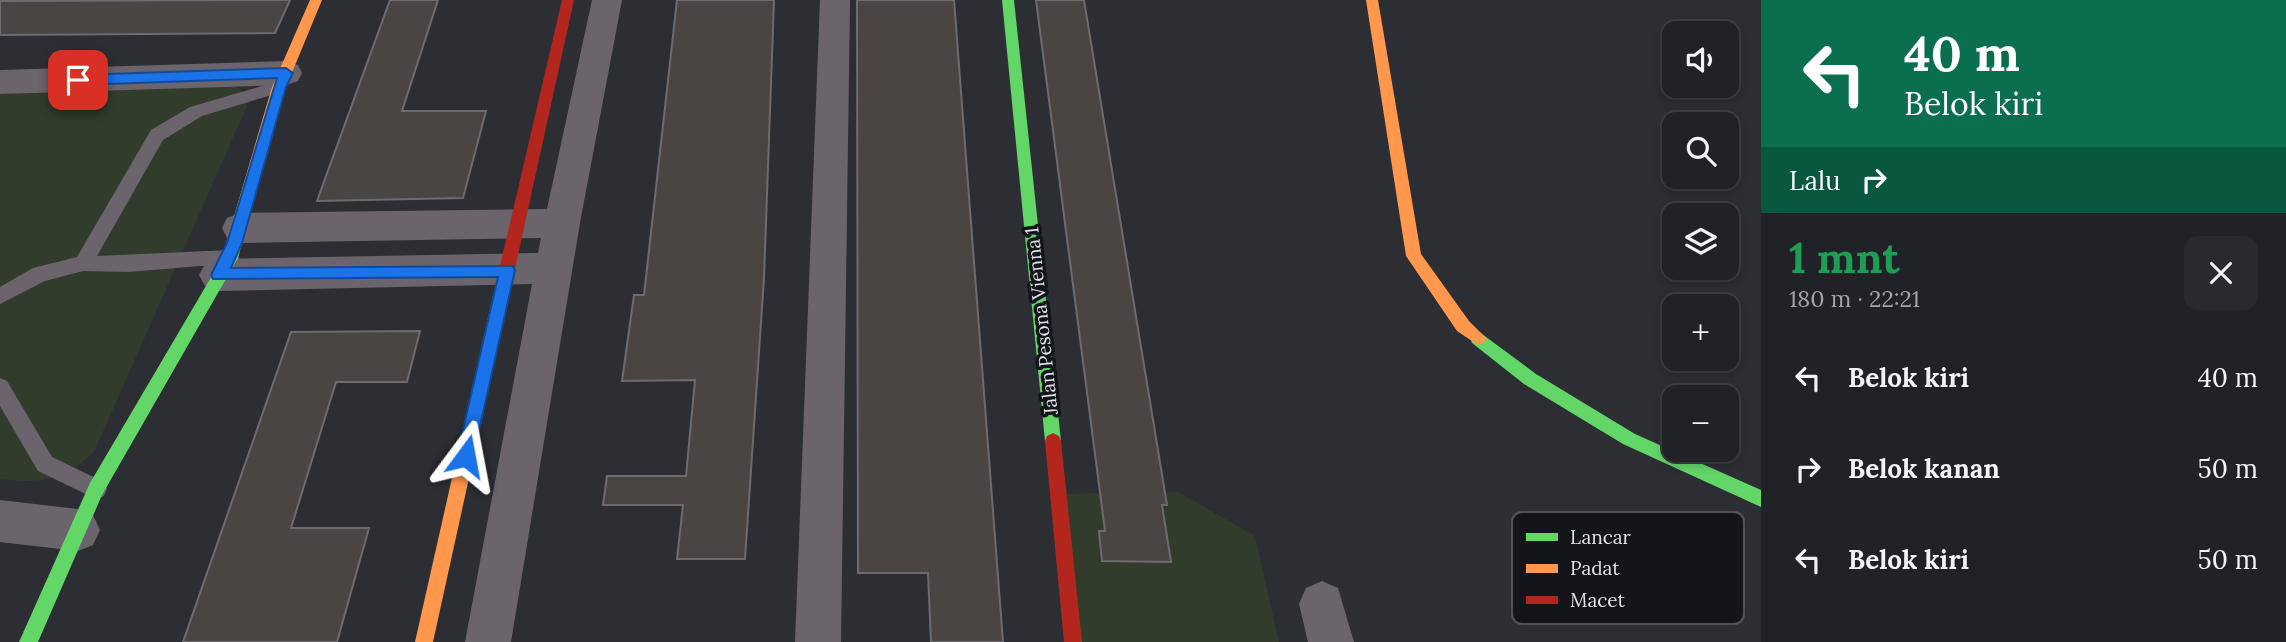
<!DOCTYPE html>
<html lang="id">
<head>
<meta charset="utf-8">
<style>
	body { margin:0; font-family:Lora,serif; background:#292a2f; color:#f1f3f6; height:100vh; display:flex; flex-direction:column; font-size:26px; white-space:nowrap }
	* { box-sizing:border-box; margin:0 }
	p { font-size:23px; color:#a2a4a7 }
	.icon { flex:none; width:38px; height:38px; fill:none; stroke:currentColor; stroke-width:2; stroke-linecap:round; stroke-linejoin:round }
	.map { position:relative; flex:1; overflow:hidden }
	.drawer { display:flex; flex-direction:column; background:#212227; width:525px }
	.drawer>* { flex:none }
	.banner { background:#0b6e4f; color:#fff; overflow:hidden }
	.fabs { position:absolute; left:1662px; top:21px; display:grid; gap:14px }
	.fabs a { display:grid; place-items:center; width:77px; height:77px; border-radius:14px; background:#212227; box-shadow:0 4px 10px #0003,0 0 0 2px #3e3f44; font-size:35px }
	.pin { position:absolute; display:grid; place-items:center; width:60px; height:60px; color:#fff; margin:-30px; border-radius:14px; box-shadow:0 4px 10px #0006 }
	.me { position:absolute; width:77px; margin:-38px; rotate:13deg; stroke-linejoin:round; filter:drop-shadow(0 0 5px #0008) }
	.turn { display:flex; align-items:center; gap:24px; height:147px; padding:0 28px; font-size:32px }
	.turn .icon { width:91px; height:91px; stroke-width:2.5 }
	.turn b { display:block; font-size:49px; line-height:60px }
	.then { display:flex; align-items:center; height:66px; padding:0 28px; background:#0003; gap:14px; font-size:26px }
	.round { display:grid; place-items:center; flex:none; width:74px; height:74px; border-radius:14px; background:#292a2f }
	.head { display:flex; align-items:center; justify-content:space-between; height:119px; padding:0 28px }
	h1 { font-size:42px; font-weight:700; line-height:52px; color:#1e9e55 }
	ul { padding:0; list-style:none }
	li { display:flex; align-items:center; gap:21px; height:91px; padding:0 28px }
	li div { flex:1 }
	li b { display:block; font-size:26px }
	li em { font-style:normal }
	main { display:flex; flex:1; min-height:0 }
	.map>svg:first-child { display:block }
	.green { fill:#313c2c }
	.building { fill:#4a4443; stroke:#6d6b6d; stroke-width:2 }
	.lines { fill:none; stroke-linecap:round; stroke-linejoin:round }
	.lane { fill:#6b646d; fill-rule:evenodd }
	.street { fill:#6b646d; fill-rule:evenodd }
	.fast { fill:#63d668; fill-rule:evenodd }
	.slow { fill:#ff974d; fill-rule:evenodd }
	.jam { fill:#b3261e; fill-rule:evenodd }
	.route { fill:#1a73e8; stroke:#114b97; stroke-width:2 }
	.labels { text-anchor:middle; stroke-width:7; stroke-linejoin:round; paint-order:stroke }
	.street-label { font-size:19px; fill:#e0e3ea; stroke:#14151a }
	.key { fill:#14151a; stroke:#515358; stroke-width:2 }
	.key-label { font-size:19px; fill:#e0e3ea }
</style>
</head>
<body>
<main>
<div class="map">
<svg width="1761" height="642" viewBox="0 0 1761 642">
	<rect width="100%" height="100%" fill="#2c2e34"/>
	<g class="green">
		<path d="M0 83H231L244 93 247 106 94 452C63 481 41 484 0 479Z"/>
		<path d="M1178 492 1255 536 1279 642H1067L1052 494Z"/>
	</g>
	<g class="building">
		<path d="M290 0 275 33 0 35V1Z"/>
		<path d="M390 0H438L402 111H486L463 198 317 201Z"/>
		<path d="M677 0H774L764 278 745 559H677L683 505H603L607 476H686L695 380 622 381 634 295H644Z"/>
		<path d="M857 0H954L1003 642H931L928 573H858Z"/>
		<path d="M1036 0H1084L1167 505H1162L1171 562 1102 561 1099 531H1105Z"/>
		<path d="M420 331 407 382H336L291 528H369L337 642H183L291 332Z"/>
	</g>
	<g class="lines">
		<g class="lane">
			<path d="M279 81 285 83 287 87 285 91 202 116 163 140 97 256 230 250 237 253 239 258 237 263 128 272 83 271 45 281 0 304V287L33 268 77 257 151 130 190 107Z"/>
			<path d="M0 378 7 381 52 457 104 482 107 489 104 496 96 499 38 471 0 406Z"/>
		</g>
		<g class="street">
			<path d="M592 0H622L580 223 511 642H465L532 284 218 291 205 286 199 275 205 264 218 259 538 253 541 238 240 243 227 238 222 228 227 218 240 213 547 209Z"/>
			<path d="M820 0H850L841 642H795Z"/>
			<path d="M286 61 298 65 302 73 298 81 286 85 0 94V70Z"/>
			<path d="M0 500 78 509 93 515 100 530 93 545 78 551 0 542Z"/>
			<path d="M1322 581 1338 588 1354 642H1308L1299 604 1306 588Z"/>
		</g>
		<g class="fast">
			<path d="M1002 0H1014L1061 441 1059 446 1053 449 1047 446 1045 441Z"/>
			<path d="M233 241 238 243 241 247 238 258 102 495 38 642H19L90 483 223 257 228 243Z"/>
			<path d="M1478 331 1536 374 1635 434 1761 490V507L1623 444 1524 384 1472 343 1470 338 1472 333Z"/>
		</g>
		<g class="slow">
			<path d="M310 0H322L286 87 241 247 238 251H228L225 247 272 87Z"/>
			<path d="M1366 0H1378L1421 254 1469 321 1486 338 1484 343 1478 345 1457 331 1406 256Z"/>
			<path d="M501 289 506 291 509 296 433 642H415L493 296 496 291Z"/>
		</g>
		<g class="jam">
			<path d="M562 0H574L509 296 506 301H496L493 296Z"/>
			<path d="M1053 433 1059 436 1061 441 1082 642H1064L1045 441 1047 436Z"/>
		</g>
	</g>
	<path class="route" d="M286 68 293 73 286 87 242 243 231 268 513 266 515 270 472 462 466 464 459 462 457 456 498 277 213 279 211 275 227 243 277 78 78 85 71 80 78 75Z"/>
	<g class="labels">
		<g class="street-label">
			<text transform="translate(1041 321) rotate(-96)" y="7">Jalan Pesona Vienna 1</text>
		</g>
	</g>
	<rect x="1512" y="512" width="232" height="112" rx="10" class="key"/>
	<rect x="1526" y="533" width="32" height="8" fill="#63d668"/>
	<rect x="1526" y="564" width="32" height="9" fill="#ff974d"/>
	<rect x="1526" y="596" width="32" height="8" fill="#b3261e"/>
	<g class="key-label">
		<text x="1570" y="544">Lancar</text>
		<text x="1570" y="575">Padat</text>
		<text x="1570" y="607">Macet</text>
	</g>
</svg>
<div class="fabs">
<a><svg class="icon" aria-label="sound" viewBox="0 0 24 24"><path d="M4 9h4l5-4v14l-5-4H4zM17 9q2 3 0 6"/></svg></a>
<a><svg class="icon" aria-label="search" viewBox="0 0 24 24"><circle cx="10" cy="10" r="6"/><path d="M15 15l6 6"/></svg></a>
<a><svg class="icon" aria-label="layers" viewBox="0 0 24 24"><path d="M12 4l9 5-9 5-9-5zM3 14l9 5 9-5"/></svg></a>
<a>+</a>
<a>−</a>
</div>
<div class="pin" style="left:78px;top:80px;background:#d93025"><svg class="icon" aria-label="arrive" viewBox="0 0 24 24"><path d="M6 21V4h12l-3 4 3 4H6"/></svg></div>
<svg class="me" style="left:466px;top:456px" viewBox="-20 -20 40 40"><path d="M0-17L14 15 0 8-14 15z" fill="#1a73e8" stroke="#fff" stroke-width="4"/></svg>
</div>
<section class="drawer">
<div class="banner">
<div class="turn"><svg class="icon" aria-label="left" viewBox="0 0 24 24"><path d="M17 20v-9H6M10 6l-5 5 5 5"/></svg><div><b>40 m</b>Belok kiri</div></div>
<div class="then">Lalu<svg class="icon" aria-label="right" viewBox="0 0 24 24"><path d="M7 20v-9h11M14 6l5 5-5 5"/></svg></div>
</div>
<div class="head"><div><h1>1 mnt</h1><p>180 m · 22:21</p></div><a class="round"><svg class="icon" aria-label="close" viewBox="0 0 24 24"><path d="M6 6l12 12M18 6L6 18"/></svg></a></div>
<ul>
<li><svg class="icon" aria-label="left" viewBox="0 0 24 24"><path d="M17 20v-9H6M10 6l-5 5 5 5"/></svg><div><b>Belok kiri</b></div><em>40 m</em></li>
<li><svg class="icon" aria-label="right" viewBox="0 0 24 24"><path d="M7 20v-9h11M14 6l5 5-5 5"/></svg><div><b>Belok kanan</b></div><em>50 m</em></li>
<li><svg class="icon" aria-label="left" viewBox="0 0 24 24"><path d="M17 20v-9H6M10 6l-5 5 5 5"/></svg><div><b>Belok kiri</b></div><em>50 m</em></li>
</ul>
</section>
</main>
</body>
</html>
